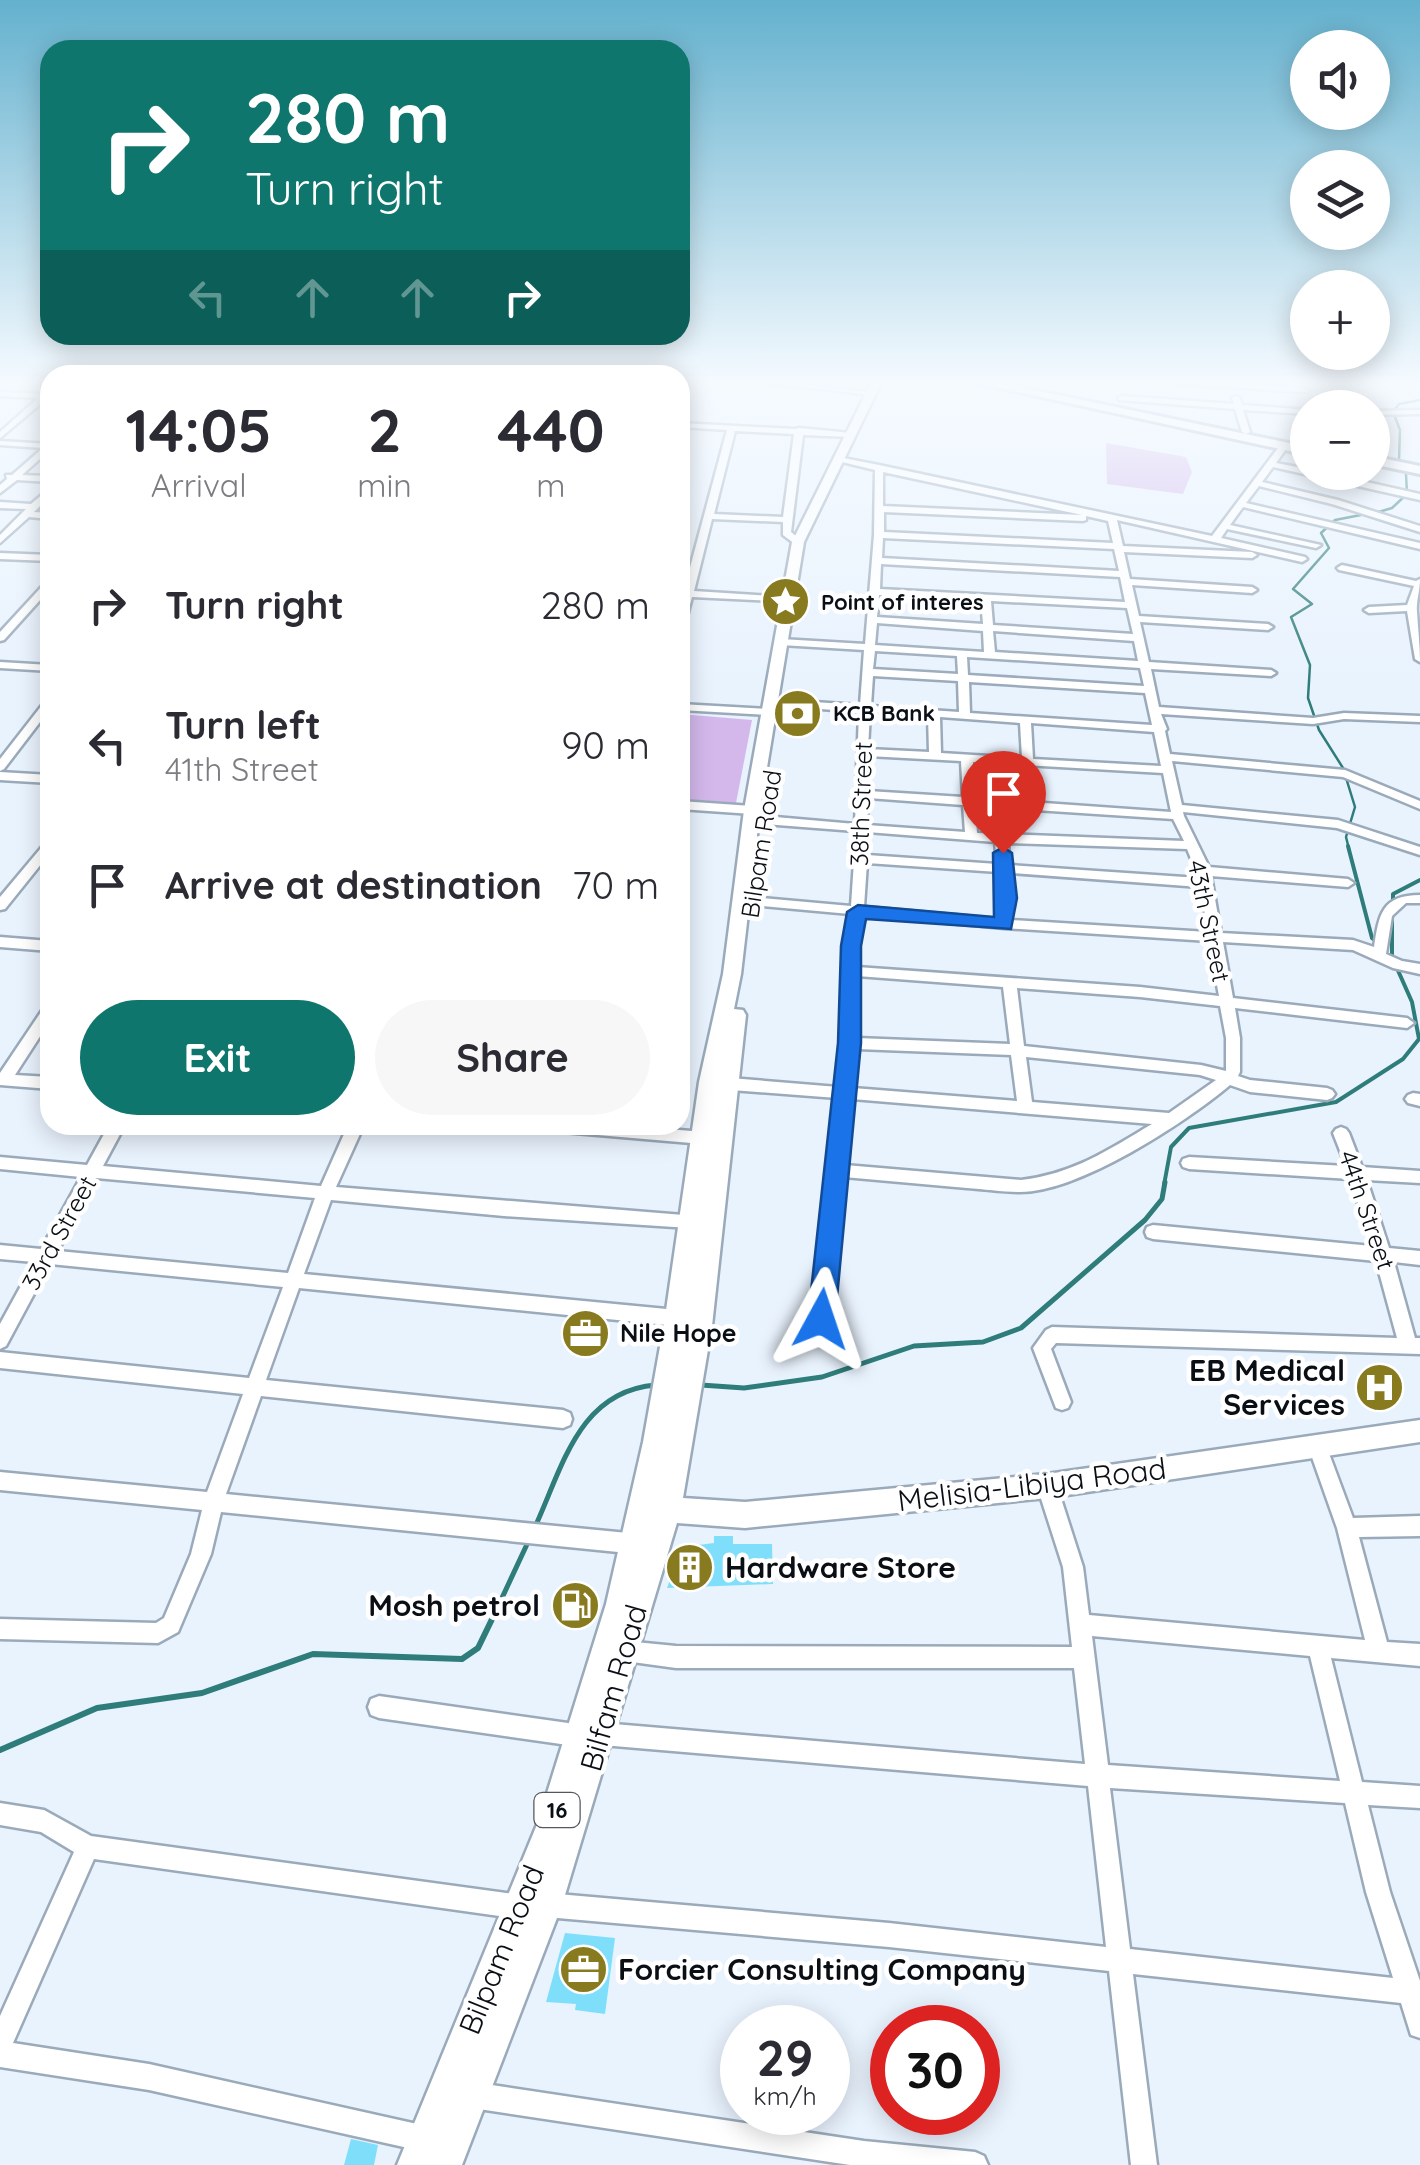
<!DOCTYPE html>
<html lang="en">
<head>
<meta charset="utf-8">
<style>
	body { margin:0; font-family:Quicksand,sans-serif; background:#f7f7f7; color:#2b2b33; height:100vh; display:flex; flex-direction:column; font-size:38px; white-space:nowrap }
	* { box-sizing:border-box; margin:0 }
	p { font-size:32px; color:#7c7c81 }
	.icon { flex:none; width:55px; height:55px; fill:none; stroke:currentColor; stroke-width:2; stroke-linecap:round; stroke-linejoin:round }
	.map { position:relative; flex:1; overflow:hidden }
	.drawer { position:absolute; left:40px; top:365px; width:650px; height:770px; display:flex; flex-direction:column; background:#fff; border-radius:30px; box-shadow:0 5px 25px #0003 }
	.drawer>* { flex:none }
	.hud { position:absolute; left:40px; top:40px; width:650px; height:305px; border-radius:30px; box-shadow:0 5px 25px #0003; background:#0f766e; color:#fff; overflow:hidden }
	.controls { position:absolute; left:1290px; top:30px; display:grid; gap:20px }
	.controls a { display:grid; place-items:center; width:100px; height:100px; border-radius:50%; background:#fff; box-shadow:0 5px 25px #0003; font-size:50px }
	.speed { position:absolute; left:720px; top:2005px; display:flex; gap:20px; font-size:50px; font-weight:700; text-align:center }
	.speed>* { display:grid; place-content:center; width:130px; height:130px; border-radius:50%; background:#fff; box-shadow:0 5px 25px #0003; line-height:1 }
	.speed small { font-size:25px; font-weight:400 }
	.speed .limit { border:15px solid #d22; background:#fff; color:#111 }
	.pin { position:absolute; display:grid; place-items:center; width:85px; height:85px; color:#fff; margin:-102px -42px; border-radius:50% 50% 50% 0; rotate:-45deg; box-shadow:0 0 10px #0007 }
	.pin .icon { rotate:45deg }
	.me { position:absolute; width:110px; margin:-55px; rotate:5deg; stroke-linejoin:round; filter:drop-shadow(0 0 8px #0008) }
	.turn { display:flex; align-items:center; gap:35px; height:210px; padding:0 40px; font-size:45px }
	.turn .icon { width:130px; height:130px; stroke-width:2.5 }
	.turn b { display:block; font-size:70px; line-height:85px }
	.lanes { display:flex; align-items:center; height:95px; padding:0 40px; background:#0003; justify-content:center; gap:50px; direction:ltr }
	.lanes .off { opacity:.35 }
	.eta { display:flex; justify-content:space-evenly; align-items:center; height:170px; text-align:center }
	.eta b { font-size:60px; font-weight:700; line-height:70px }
	.cta { display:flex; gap:20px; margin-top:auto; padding:20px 40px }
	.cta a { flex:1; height:115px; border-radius:60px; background:#0f766e; color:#fff; font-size:40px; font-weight:700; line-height:115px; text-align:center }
	.cta a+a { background:#f7f7f7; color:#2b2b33 }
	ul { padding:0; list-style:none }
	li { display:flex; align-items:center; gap:30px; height:140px; padding:0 40px }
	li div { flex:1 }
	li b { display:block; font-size:38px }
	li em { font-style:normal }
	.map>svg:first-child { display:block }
	.green { fill:#d4b8ec }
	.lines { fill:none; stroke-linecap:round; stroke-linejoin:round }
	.stream-far3 { stroke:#2f7d7a; stroke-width:2.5 }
	.stream-far2 { stroke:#2f7d7a; stroke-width:4 }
	.stream-far1 { stroke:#2f7d7a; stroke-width:5 }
	.stream { stroke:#2f7d7a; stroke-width:6 }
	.building { fill:#7fdffb }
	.minor-casing { stroke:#9aaaba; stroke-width:5 }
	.major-casing { stroke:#9aaaba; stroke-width:5 }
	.highway-casing { stroke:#9aaaba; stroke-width:6 }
	.minor { fill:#fff; fill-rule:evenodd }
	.major { fill:#fff; fill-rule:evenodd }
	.highway { fill:#fff; fill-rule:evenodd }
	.route { fill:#1a73e8; stroke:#114b97; stroke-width:2.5 }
	.labels { text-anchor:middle; stroke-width:9; stroke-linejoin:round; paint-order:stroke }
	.far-poi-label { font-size:22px; font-weight:bold; fill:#0a0f15; stroke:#fff; text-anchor:start }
	.shield { fill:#fff; stroke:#54575b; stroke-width:2.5 }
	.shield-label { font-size:22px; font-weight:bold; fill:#0a0f15 }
	.street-label { font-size:25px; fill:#0a0f15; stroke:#fff }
	.poi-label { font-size:25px; font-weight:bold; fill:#0a0f15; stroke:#fff; text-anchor:start }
	.near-poi-label { font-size:30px; font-weight:bold; fill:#0a0f15; stroke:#fff; text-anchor:end }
	.near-street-label { font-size:30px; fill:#0a0f15; stroke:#fff }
</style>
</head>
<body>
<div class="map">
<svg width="1420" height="2165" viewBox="0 0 1420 2165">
	<rect width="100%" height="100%" fill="#e9f3fe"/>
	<g class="green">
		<path d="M1106 443 1186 457 1192 472 1183 494 1107 484Z"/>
		<path d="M680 714 752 720 736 803 680 799Z"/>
	</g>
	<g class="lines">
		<g class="stream-far3">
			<path d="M1399 460 1400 430 1393 412 1399 404 1420 400"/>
			<path d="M1375 513 1392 508 1407 494 1406 474"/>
			<path d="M1349 849 1346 837 1355 807 1343 768 1319 730 1308 698 1310 665 1291 617 1312 604 1293 589 1329 548 1321 533 1335 520 1366 514"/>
		</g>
		<g class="stream-far2">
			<path d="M1348 846 1372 938 1378 942"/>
			<path d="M1393 904V894L1420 880"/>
			<path d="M1392 913V958"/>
			<path d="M1164 1185 1171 1147 1189 1128 1336 1102 1403 1059 1419 1039 1412 1002 1396 966"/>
		</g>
		<g class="stream-far1">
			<path d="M701 1385 744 1388 822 1377 914 1346 983 1342 1021 1328 1145 1220 1162 1199 1165 1182"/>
			<path d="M535 1527C563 1466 579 1391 656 1385"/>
			<path d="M494 1615 529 1540"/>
		</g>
		<path class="stream" d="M0 1750 97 1708 202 1693 313 1654 462 1659 478 1648 495 1613"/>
	</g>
	<g class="building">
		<path d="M714 1536H733V1544H772L773 1584 667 1588 682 1547 714 1543Z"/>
		<path d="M565 1933 615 1938 605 2014 575 2010 576 2004 546 2002Z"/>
		<path d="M351 2139 378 2145 374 2165H344Z"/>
	</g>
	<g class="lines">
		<defs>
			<g id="minor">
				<path d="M748 381H775L876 393 872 395Z"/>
				<path d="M1166 381 1305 388 1309 390 1305 392 1170 383Z"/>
				<path d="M0 392 46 394 50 396 0 438V432L38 398 0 396Z"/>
				<path d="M1122 396 1234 404 1232 398 1236 396 1240 398 1242 405 1308 410V414L1243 410 1250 432 1246 434 1242 432 1235 409 1119 400 1118 398Z"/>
				<path d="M1420 410V414L1372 415V411Z"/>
				<path d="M680 423 795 429 799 428 851 433 855 435 851 437 803 435 791 532 801 540V544H795L783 535V522L712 519 694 591 789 597 793 598V602L692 597 685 624 680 627 682 596H680V590H684L727 430 680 427ZM735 431 794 434 783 517 714 514Z"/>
				<path d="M0 441 50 444V450L22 475 50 476V482L17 480 0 493V485L7 479 6 475H12L43 448 0 445Z"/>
				<path d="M1281 444 1288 446 1276 463 1308 469V472H1322L1420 494V500L1273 467 1262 482 1338 500 1420 526V532L1332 504 1259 486 1246 503 1420 543V549L1243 507 1230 525 1321 545 1316 548 1227 529 1221 538 1305 557 1307 559 1302 562 1117 520 1123 546 1252 552 1257 555 1252 558 1124 552 1130 579 1252 587 1257 590 1252 593 1132 585 1139 616 1268 624 1273 627 1268 630 1140 622 1149 662 1271 670 1276 673 1271 676 1151 669 1159 707 1313 718 1344 713 1420 716V722L1344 719 1313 724 1161 714 1167 729 1165 731 1170 754 1345 770 1420 801V809L1343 777 1172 761 1182 805 1338 820 1420 847V855L1337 828 1183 812 1184 816 1209 867 1348 879 1354 883 1348 887 1211 876 1221 933 1353 940 1374 947C1379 914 1382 895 1420 895V903H1406L1392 916 1386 954 1402 961 1420 964V974L1393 968 1353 950 1223 942 1233 998 1407 1018 1414 1023 1407 1028 1235 1008 1240 1038V1072L1238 1076 1250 1080 1327 1088 1332 1090 1335 1094 1332 1098 1327 1100 1250 1092 1230 1085C1185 1123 1079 1192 1020 1192 1003 1192 984 1189 967 1188 926 1184 885 1181 844 1177L830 1319 827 1324 821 1327 815 1324 812 1319 828 1174 826 1170 829 1165 837 1098 718 1089 710 1083 718 1077 838 1087 843 1043V971L850 914 752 905 745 901 752 897 851 906 854 861 852 858 854 855 855 831 764 824 758 820 764 816 855 824 859 712 783 706 777 703 783 700 860 705 864 650 781 645 776 642 781 639 865 644 874 535 875 470 834 460 838 457 879 465 1212 536ZM883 472 1082 515 883 506ZM884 512 1083 521 1086 520V516L1108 521 1113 543 884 532ZM883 538 1114 549 1119 571 882 558ZM881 564 1120 577 1125 602 880 589ZM879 595 981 600 983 624 877 617ZM991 601 1127 608 1133 634 993 625ZM877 623 983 631 984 652 875 645ZM993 631 1134 641 1138 661 995 652ZM875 651 957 656 958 674 873 669ZM967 657 1140 668 1144 686 968 675ZM873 676 958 681 959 712 871 706ZM969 682 1145 693 1152 725 970 713ZM870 712 928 716 929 752 868 749ZM940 717 1020 723 1022 758 941 753ZM1031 723 1154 732 1161 766 1033 759ZM868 756 961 761 963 797 868 791ZM973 762 1163 773 1171 812 975 798ZM868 798 963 805 965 832 867 825ZM975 806 1173 819 1184 841 977 833ZM867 832 995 842 997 864 867 855ZM1008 843 1187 849 1199 878 1010 865ZM867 863 998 872 1000 898 998 919 864 907ZM1011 873 1200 887 1208 932 1011 920 1014 898ZM863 915 1004 928 1209 941 1219 996 1140 987 857 967ZM857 976 1003 987 1010 1044 857 1038ZM1017 988 1140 997 1220 1006 1226 1038V1071L1201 1065 1024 1046ZM857 1049 1011 1055 1017 1101 853 1088ZM1026 1057 1200 1075 1216 1080 1169 1113 1032 1102ZM852 1099 1152 1124C1108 1150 1073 1174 1021 1180L845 1165Z"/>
				<path d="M50 488V496L34 512 50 513V519L29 517 0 543V535L26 509 0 508V502L31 504Z"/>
				<path d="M0 553 50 555V561L0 559Z"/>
				<path d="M1342 565 1416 581 1420 579C1420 590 1416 602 1417 612 1418 629 1420 645 1420 662L1415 659 1407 611 1369 613 1364 610 1369 607 1407 605 1414 586 1339 570 1337 568Z"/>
				<path d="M50 580V589L4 640 0 641V632L47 581Z"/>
				<path d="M0 662 50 665V671L0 668Z"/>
				<path d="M50 699V709L4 769 0 771V759L46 700Z"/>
				<path d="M680 704 769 709 775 712 769 715 680 710Z"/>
				<path d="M0 772 50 775V783L0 780Z"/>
				<path d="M680 801 752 806 758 810 752 814 680 809Z"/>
				<path d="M50 841V853L5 909 0 910V897L46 842Z"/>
				<path d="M0 937 50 941V951L0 947Z"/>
				<path d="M50 1005V1021L15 1075 50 1077V1089L0 1085V1073L45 1006Z"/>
				<path d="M1413 1093 1420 1094V1106L1408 1103 1405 1099 1408 1095Z"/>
				<path d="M109 1125H125L103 1166 321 1186 348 1125H364L336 1187 696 1216 698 1221 696 1226 690 1228 504 1216 331 1200 304 1274 677 1310 683 1313 686 1318 683 1323 677 1326 299 1288 266 1380 563 1410 570 1413 572 1419 570 1425 563 1428 261 1396 226 1494 638 1534 645 1537 648 1544 645 1551 638 1554 221 1512 211 1554 178 1632 158 1643 0 1639V1619L156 1623 164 1618 191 1554 202 1510 0 1490V1472L207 1492 243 1394 0 1368V1352L249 1378 283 1287 50 1264 6 1346 0 1349V1324L34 1262 0 1259V1245L41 1249 81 1177 0 1169V1157L87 1165ZM96 1178 315 1198 288 1273 58 1251Z"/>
				<path d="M543 1125H621L703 1132 709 1134 711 1138 709 1142 703 1144 551 1131 546 1129Z"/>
				<path d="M1341 1127 1346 1129 1349 1133 1362 1167 1420 1171V1183L1367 1180 1389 1248 1420 1251V1265L1394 1262 1415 1338H1420V1354L1056 1343 1051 1349 1071 1402 1068 1408 1062 1410 1056 1408 1033 1348 1046 1330 1052 1327 1397 1338 1376 1261 1153 1239 1147 1237 1145 1232 1147 1227 1153 1225 1372 1246 1350 1179 1189 1169 1183 1167 1181 1163 1183 1159 1189 1157 1346 1166 1333 1133 1336 1129Z"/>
				<path d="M1317 1437 1324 1440 1353 1518 1420 1516V1536L1359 1537 1387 1642 1420 1644V1666L1331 1658 1362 1782 1420 1786V1808L1368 1805 1390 1892 1420 1981V2038L1411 2035 1401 2003 1133 1974 1157 2165H1131L1109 1971 889 1947 546 1917 538 1913 534 1905 538 1897 546 1893 889 1923 1106 1947 1088 1786 602 1745 594 1742 592 1737 590 1744 582 1747 379 1718 371 1715 368 1707 371 1699 379 1696 582 1725 590 1728 592 1733 594 1726 602 1723 1085 1764 1074 1668H676L625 1661 618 1658 615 1651 618 1644 625 1641 676 1646 1072 1647 1063 1567 1037 1486 1040 1480 1047 1477 1054 1480 1057 1486 1083 1567 1089 1615 1365 1640 1337 1528 1308 1446 1310 1440ZM1092 1636 1310 1656 1340 1781 1108 1765ZM1110 1788 1345 1803 1366 1892 1393 1978 1130 1949Z"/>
				<path d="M0 1803 44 1810 91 1836 520 1895 528 1899 532 1907 528 1915 520 1919 94 1859 13 2043 149 2064 426 2126 435 2130 439 2139 435 2148 426 2152 149 2090 0 2067V2016L74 1852 41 1832 0 1825Z"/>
				<path d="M472 2082 864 2141 975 2152 984 2156 988 2165H850L472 2108 463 2104 459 2095 463 2086Z"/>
			</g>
			<path id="major" d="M872 381H882L804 542 760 810 741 974 734 1009 743 1010 746 1015 712 1326 683 1498 745 1502 1047 1474 1420 1420V1442L1047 1498 745 1528 677 1523 562 1905 462 2165H397L538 1822 606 1604 643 1442 664 1324 699 1082 723 974 744 810 792 542Z"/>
			<g id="highway">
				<path d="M968 381H991L1308 447V455Z"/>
				<path d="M1372 456 1420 466V474L1372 464Z"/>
			</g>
		</defs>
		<use href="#minor" class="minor-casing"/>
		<use href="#major" class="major-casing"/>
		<use href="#highway" class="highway-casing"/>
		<use href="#minor" class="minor"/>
		<use href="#major" class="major"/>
		<use href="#highway" class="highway"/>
	</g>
	<linearGradient id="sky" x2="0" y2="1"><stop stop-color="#64b1ce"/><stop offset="0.56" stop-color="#f5faff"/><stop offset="1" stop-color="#f5faff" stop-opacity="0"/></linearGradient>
	<rect width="1420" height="684" fill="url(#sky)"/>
	<path class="route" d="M1003 847 1012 853 1017 898 1011 929 866 919 861 946V1043L835 1319 831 1327H812L808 1319 838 1043 841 946 847 912 858 905 994 917 993 853Z"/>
	<defs>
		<symbol id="sight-disc" viewBox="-11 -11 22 22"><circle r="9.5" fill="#887a1f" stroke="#fff"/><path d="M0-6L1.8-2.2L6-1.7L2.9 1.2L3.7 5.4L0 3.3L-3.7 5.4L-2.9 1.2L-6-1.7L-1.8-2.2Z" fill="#fff"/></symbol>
		<symbol id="bank-disc" viewBox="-11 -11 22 22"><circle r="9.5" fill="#887a1f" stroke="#fff"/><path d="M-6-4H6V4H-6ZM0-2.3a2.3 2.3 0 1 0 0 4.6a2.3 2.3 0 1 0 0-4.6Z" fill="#fff"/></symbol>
		<symbol id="office-disc" viewBox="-11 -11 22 22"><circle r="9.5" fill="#887a1f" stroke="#fff"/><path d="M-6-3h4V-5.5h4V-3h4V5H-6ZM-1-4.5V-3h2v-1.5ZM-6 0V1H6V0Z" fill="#fff"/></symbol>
		<symbol id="hospital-disc" viewBox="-11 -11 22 22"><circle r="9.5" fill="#887a1f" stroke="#fff"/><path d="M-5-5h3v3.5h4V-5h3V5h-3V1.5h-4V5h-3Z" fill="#fff"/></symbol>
		<symbol id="building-disc" viewBox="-11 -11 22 22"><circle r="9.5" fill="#887a1f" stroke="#fff"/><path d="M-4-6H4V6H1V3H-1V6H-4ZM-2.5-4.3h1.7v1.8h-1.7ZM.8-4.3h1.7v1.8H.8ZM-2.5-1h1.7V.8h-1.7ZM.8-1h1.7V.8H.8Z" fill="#fff"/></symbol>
		<symbol id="fuel-disc" viewBox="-11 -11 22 22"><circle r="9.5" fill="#887a1f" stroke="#fff"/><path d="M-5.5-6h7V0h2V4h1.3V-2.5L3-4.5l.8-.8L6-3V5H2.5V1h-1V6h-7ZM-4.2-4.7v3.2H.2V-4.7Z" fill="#fff"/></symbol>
	</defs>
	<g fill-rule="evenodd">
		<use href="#sight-disc" x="758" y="574" width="55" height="55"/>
		<use href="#bank-disc" x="770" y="686" width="55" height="55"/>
		<use href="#office-disc" x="558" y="1306" width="55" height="55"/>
		<use href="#hospital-disc" x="1352" y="1360" width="55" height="55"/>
		<use href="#building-disc" x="662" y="1540" width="55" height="55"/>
		<use href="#fuel-disc" x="548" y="1578" width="55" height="55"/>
		<use href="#office-disc" x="556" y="1942" width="55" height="55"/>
	</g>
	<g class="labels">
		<g class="far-poi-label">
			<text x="821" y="610">Point of interes</text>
			<text x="833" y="721">KCB Bank</text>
		</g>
		<rect class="shield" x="534.5" y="1793" width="45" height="34" rx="8"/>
		<g class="shield-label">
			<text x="557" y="1818">16</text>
		</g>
		<g class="street-label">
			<text transform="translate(861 804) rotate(-88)" y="9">38th Street</text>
			<text transform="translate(761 844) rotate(-81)" y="9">Bilpam Road</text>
			<text transform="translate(1209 921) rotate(78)" y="9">43th Street</text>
			<text transform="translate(1367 1210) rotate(71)" y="9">44th Street</text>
			<text transform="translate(59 1233) rotate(-61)" y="9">33rd Street</text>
		</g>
		<g class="poi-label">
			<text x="620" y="1342">Nile Hope</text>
		</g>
		<g class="near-poi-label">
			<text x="1345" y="1381">EB Medical<tspan x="1345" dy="34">Services</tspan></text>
			<text x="725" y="1578" text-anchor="start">Hardware Store</text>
			<text x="540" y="1616">Mosh petrol</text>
			<text x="618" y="1980" text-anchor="start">Forcier Consulting Company</text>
		</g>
		<g class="near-street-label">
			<text transform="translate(1032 1485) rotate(-7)" y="10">Melisia-Libiya Road</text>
			<text transform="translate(614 1688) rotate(-74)" y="10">Bilfam Road</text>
			<text transform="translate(502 1950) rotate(-68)" y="10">Bilpam Road</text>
		</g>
	</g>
</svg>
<div class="controls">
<a><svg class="icon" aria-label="sound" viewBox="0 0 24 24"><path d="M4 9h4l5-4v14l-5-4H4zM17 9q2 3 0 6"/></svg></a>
<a><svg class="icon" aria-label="layers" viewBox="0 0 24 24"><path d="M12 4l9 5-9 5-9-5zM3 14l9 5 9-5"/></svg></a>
<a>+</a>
<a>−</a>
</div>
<div class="speed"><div>29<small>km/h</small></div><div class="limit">30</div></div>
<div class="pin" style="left:1003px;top:853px;background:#d93025"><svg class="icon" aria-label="arrive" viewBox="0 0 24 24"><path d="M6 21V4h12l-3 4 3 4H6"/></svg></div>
<svg class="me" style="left:821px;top:1319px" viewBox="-20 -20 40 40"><path d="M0-17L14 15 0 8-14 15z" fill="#1a73e8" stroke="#fff" stroke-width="4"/></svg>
<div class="hud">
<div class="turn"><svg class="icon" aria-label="right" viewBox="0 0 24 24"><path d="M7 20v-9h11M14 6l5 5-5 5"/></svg><div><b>280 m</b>Turn right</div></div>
<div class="lanes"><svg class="icon off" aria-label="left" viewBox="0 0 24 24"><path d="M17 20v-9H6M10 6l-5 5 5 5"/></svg><svg class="icon off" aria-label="ahead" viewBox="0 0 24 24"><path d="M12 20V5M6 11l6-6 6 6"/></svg><svg class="icon off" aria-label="ahead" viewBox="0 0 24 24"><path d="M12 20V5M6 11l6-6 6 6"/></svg><svg class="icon" aria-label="right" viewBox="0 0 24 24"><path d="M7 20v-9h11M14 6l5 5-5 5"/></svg></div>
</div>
<section class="drawer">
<div class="eta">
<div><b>14:05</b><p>Arrival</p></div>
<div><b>2</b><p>min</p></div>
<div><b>440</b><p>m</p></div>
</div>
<ul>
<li><svg class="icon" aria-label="right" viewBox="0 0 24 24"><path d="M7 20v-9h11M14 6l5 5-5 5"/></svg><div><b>Turn right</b></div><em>280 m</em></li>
<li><svg class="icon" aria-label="left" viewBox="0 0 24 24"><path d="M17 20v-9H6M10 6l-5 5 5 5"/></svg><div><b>Turn left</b><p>41th Street</p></div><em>90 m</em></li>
<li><svg class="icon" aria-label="arrive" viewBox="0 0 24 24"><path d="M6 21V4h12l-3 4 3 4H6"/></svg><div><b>Arrive at destination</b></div><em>70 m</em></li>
</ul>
<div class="cta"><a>Exit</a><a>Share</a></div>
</section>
</div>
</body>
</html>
